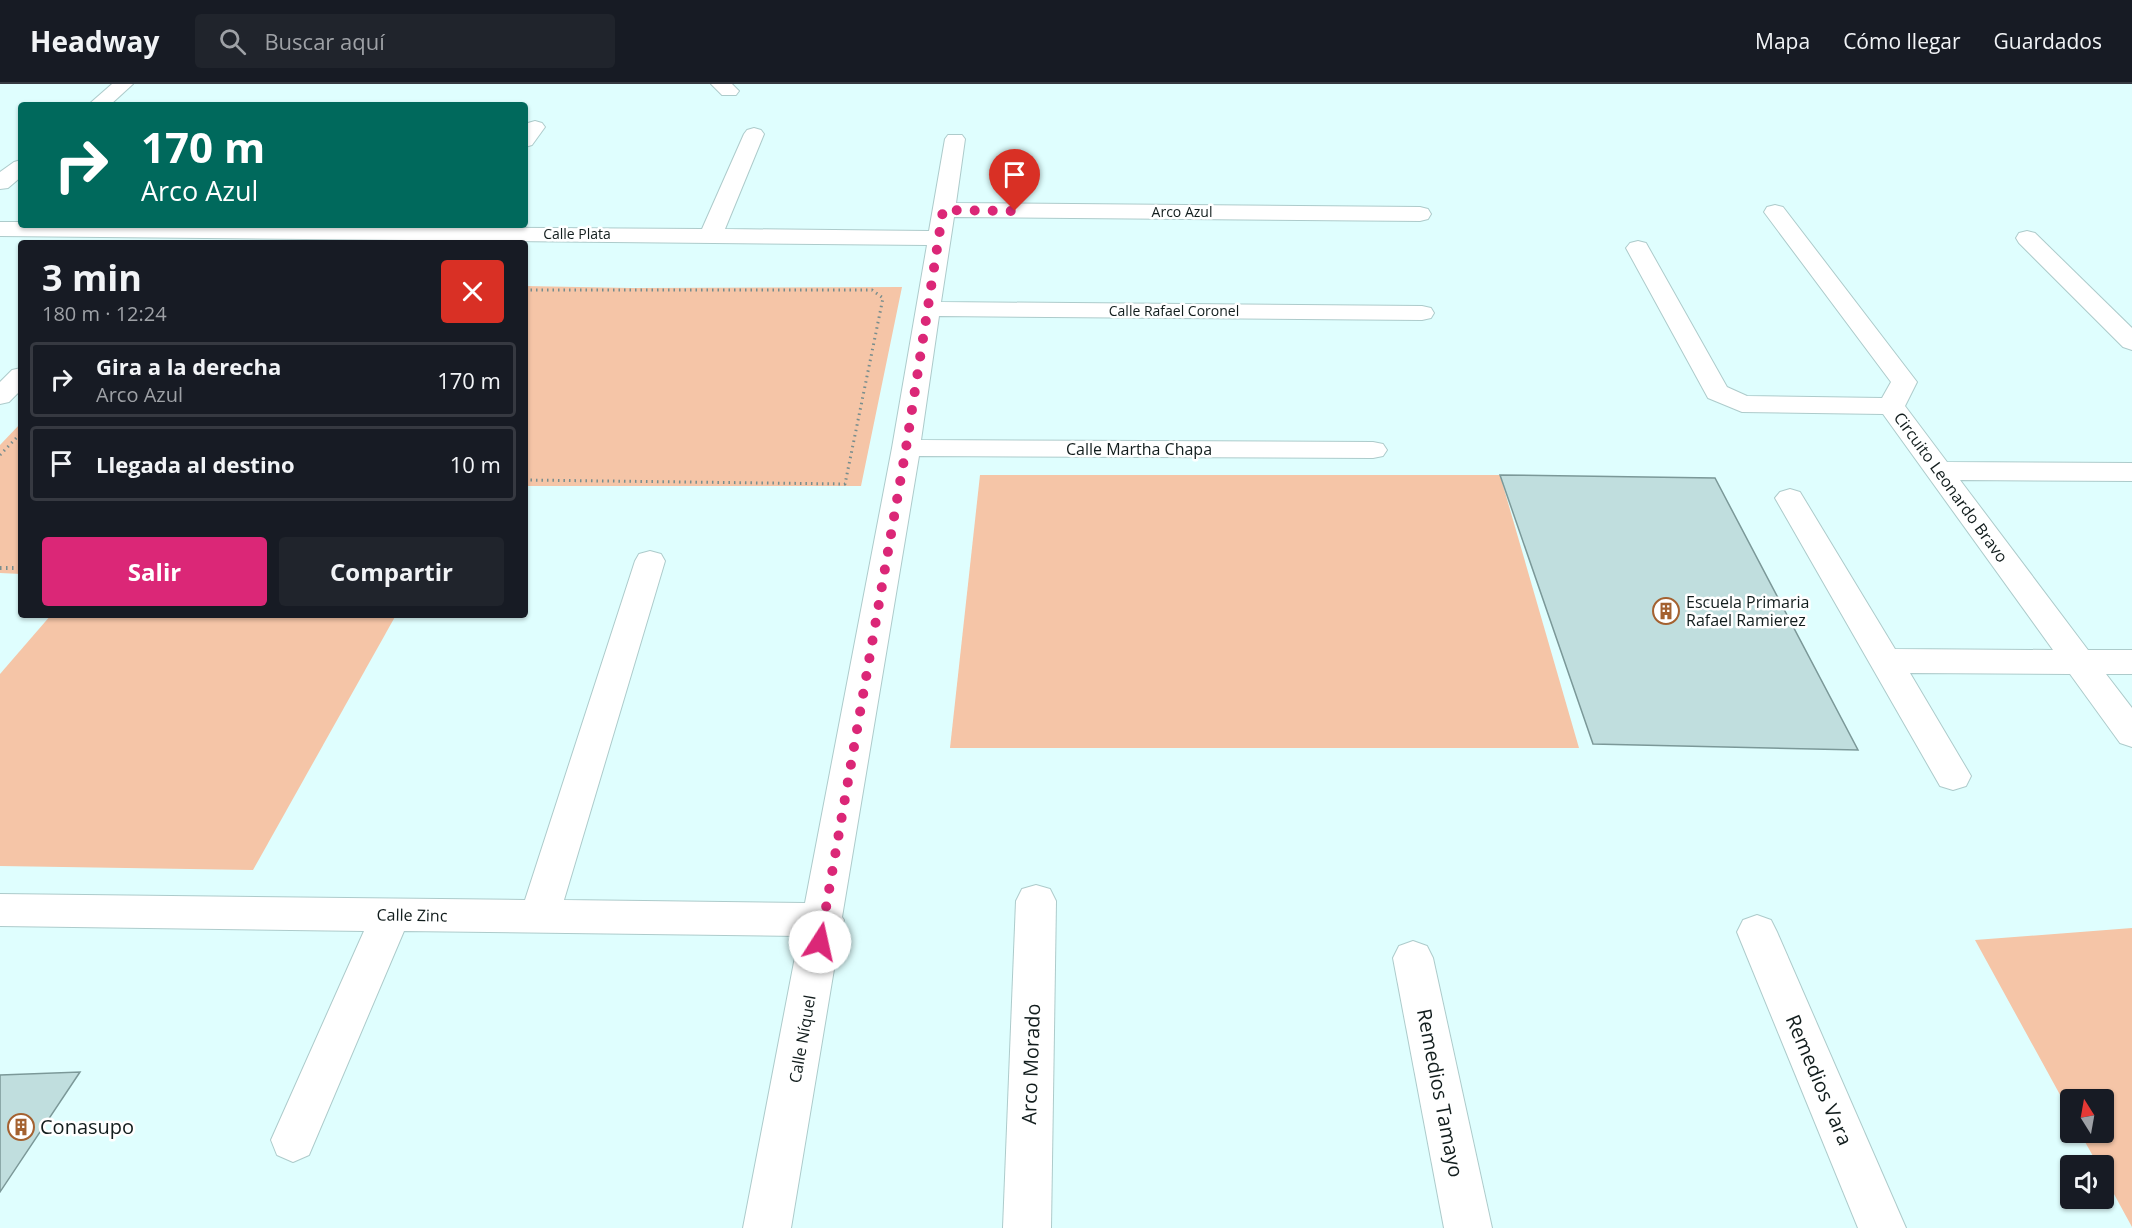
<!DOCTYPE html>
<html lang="es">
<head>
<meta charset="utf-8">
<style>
	body { margin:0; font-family:"Open Sans",sans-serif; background:#20242c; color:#f1f3f6; height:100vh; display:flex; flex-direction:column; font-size:22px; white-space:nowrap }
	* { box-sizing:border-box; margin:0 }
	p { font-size:20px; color:#9ea1a6 }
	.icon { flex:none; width:33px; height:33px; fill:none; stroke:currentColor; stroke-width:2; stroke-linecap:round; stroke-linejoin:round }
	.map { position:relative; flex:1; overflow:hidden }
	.details { position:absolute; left:18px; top:156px; width:510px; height:378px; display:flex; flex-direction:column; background:#171b24; border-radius:6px; box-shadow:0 2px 4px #0004 }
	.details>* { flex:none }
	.guide { position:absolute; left:18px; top:18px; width:510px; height:126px; border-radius:6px; box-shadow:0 2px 4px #0004; background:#00695c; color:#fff; overflow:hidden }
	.needle { width:39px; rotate:349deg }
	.tools { position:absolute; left:2060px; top:1005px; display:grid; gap:12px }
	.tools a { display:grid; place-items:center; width:54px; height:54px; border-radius:6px; background:#171b24; box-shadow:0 2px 4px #0004; font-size:30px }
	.pin { position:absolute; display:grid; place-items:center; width:51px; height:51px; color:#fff; margin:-62px -26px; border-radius:50% 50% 50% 0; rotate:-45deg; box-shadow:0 0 6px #0007 }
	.pin .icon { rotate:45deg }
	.me { position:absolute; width:66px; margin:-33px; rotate:10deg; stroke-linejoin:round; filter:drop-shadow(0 0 4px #0008) }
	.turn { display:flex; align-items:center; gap:21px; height:126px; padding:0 24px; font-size:27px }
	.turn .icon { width:78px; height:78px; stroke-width:2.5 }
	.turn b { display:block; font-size:42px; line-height:51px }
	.round { display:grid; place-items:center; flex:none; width:63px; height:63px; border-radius:6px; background:#20242c }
	.head { display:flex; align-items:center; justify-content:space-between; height:102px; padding:0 24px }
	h1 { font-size:36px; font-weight:700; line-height:45px }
	.button { display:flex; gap:12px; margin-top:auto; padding:12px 24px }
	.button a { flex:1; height:69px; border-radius:6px; background:#db2777; color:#fff; font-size:24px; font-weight:700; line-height:69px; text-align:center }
	.button a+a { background:#20242c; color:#f1f3f6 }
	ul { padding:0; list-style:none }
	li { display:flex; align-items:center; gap:18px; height:75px; margin:0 12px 9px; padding:0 12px; border:3px solid #363941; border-radius:6px }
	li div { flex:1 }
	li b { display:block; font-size:22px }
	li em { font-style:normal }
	header { display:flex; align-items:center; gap:36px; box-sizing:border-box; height:84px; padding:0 30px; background:#171b24; border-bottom:2px solid #363941 }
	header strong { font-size:28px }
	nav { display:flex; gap:33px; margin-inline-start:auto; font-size:21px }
	.search { width:420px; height:54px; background:#20242c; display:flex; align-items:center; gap:15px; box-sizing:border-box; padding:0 21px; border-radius:6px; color:#9ea1a6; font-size:22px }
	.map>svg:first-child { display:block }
	.green { fill:#f5c5a7 }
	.building { fill:#c0dede; stroke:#7b9898; stroke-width:1.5 }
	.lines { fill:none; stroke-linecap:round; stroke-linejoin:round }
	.minor-casing { stroke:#adcbcb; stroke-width:2 }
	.path-far1 { stroke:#788d8d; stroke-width:3; stroke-dasharray:1.5 4; stroke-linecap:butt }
	.path { stroke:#788d8d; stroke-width:4; stroke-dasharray:1.5 4.5; stroke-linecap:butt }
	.minor { fill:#fff; fill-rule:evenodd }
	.route { stroke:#db2777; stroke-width:10; stroke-dasharray:0 18 }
	.labels { text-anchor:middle; stroke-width:5; stroke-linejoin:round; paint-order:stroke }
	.far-street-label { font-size:14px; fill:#121d1d; stroke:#fff }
	.street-label { font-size:16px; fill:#121d1d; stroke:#fff }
	.poi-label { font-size:16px; fill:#121d1d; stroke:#fff; text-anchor:start }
	.near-street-label { font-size:20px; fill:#121d1d; stroke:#fff }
	.near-poi-label { font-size:20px; fill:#121d1d; stroke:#fff; text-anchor:start }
</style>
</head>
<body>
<header>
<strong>Headway</strong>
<div class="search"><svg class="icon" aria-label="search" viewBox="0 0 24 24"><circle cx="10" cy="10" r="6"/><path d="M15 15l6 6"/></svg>Buscar aquí</div>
<nav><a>Mapa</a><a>Cómo llegar</a><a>Guardados</a></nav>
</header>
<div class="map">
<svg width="2132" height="1144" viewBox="0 0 2132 1144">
	<rect width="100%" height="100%" fill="#dffefe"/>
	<g class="green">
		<path d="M525 202 632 204 902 203 861 402H525Z"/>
		<path d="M21 339V490L0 489V361Z"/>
		<path d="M980 391H1500L1579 664H950Z"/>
		<path d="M51 531H396L253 786 0 782V590Z"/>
		<path d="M2132 844V1143L2103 1090V1082L2098 1081 2080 1049 2103 1048V1016H2070V1029L1975 856Z"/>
	</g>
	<g class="building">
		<path d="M1500 391 1715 394 1858 666 1593 660Z"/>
		<path d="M80 988 0 1108V991Z"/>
	</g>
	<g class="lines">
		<defs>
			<g id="minor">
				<path d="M112 0H133L110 21H88Z"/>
				<path d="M711 0H732L739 7 736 11H722Z"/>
				<path d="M535 37 542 39 545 43 532 61 525 63V43L528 39Z"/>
				<path d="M754 44 761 46 764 50 725 145 929 147 945 55 948 51H962L965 55 956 119 1420 123 1428 125 1431 130 1428 135 1420 137 954 133 941 218 1422 222 1431 224 1434 229 1431 234 1422 236 939 232 921 356 1373 358 1383 360 1387 366 1383 372 1373 374 919 372 842 833 844 836 841 843 791 1144H743L799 852 404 847 309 1071 293 1078 277 1071 271 1056 364 847 0 842V810L525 816 635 477 639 470 650 467 661 470 665 477 564 816 805 819 892 364 927 161 0 152V138H21V141L702 145 744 50 747 46Z"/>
				<path d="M21 76V93L8 104 0 105V88L14 78Z"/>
				<path d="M1775 121 1783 123 1917 298 1905 322 1947 378 2132 379V397L1960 396 2088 566H2132V590H2106L2132 624V663L2120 659 2070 590 1910 589 1971 692 1966 702 1953 706 1940 702 1775 414 1780 408 1790 405 1800 408 1895 565 2053 566 1883 330 1742 328 1708 314 1626 164 1630 159 1638 157 1646 159 1727 303 1747 312 1882 314 1891 298 1764 128 1767 123Z"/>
				<path d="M2027 147 2035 149 2132 244V266L2123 263 2019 159 2016 154 2019 149Z"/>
				<path d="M21 284V306L9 318 0 320V298L12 286Z"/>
				<path d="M1036 801 1050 805 1056 817 1051 1144H1003L1016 817 1022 805Z"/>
				<path d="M1757 831 1771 836 1777 848 1906 1144H1858L1737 848 1743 836Z"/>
				<path d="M1413 857 1427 862 1433 874 1492 1144H1444L1393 874 1399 862Z"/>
			</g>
		</defs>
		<use href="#minor" class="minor-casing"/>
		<g class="path-far1">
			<path d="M525 206H872L883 214 845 400 525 396"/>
			<path d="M0 371 21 349"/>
		</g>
		<path class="path" d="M0 484H21"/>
		<use href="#minor" class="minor"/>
	</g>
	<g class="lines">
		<path class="route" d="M820 858 906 364 943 126 1015 127"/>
	</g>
	<defs>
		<symbol id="building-ring" viewBox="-11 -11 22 22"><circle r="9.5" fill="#fff" stroke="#a46130" stroke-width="1.5"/><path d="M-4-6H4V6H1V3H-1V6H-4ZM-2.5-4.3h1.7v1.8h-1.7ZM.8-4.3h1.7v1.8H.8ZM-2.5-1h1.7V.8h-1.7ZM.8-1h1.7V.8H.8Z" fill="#a46130"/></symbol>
	</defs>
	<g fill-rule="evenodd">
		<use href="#building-ring" x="1651" y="512" width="30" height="30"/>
		<use href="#building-ring" x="6" y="1028" width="30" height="30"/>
	</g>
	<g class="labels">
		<g class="far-street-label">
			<text x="1182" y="133">Arco Azul</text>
			<text x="577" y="155">Calle Plata</text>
			<text x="1174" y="232">Calle Rafael Coronel</text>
		</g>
		<g class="street-label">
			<text x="1139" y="371">Calle Martha Chapa</text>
			<text transform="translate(1951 403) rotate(54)" y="6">Circuito Leonardo Bravo</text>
			<text transform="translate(412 831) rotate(1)" y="6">Calle Zinc</text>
			<text transform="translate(802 955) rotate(-80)" y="6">Calle Níquel</text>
		</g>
		<g class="poi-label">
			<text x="1686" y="524">Escuela Primaria<tspan x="1686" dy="18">Rafael Ramierez</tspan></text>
		</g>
		<g class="near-street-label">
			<text transform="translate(1031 980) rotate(-88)" y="7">Arco Morado</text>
			<text transform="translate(1819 996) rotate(67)" y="7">Remedios Vara</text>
			<text transform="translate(1440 1009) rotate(79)" y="7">Remedios Tamayo</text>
		</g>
		<g class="near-poi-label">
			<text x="40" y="1050">Conasupo</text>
		</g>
	</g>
</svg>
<div class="tools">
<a><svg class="needle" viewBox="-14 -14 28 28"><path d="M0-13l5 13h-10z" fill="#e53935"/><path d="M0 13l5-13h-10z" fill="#9ea1a6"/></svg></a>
<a><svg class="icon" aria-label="sound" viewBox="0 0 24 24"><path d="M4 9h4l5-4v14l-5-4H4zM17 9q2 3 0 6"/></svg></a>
</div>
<div class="pin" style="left:1015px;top:127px;background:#d93025"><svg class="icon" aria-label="arrive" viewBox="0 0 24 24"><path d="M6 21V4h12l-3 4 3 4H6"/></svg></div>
<svg class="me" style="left:820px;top:858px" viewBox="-20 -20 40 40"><circle r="19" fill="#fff"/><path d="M0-13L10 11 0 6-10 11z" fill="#db2777"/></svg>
<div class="guide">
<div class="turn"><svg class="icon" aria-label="right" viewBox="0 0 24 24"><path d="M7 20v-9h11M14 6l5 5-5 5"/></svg><div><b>170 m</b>Arco Azul</div></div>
</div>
<section class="details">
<div class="head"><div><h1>3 min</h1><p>180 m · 12:24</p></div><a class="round" style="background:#d93025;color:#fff"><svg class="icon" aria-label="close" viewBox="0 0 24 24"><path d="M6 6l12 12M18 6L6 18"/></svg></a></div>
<ul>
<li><svg class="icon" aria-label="right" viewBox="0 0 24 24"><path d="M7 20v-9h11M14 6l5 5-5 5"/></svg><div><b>Gira a la derecha</b><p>Arco Azul</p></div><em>170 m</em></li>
<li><svg class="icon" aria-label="arrive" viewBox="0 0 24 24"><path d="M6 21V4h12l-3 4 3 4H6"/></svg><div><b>Llegada al destino</b></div><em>10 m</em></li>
</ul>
<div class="button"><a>Salir</a><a>Compartir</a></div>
</section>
</div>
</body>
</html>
